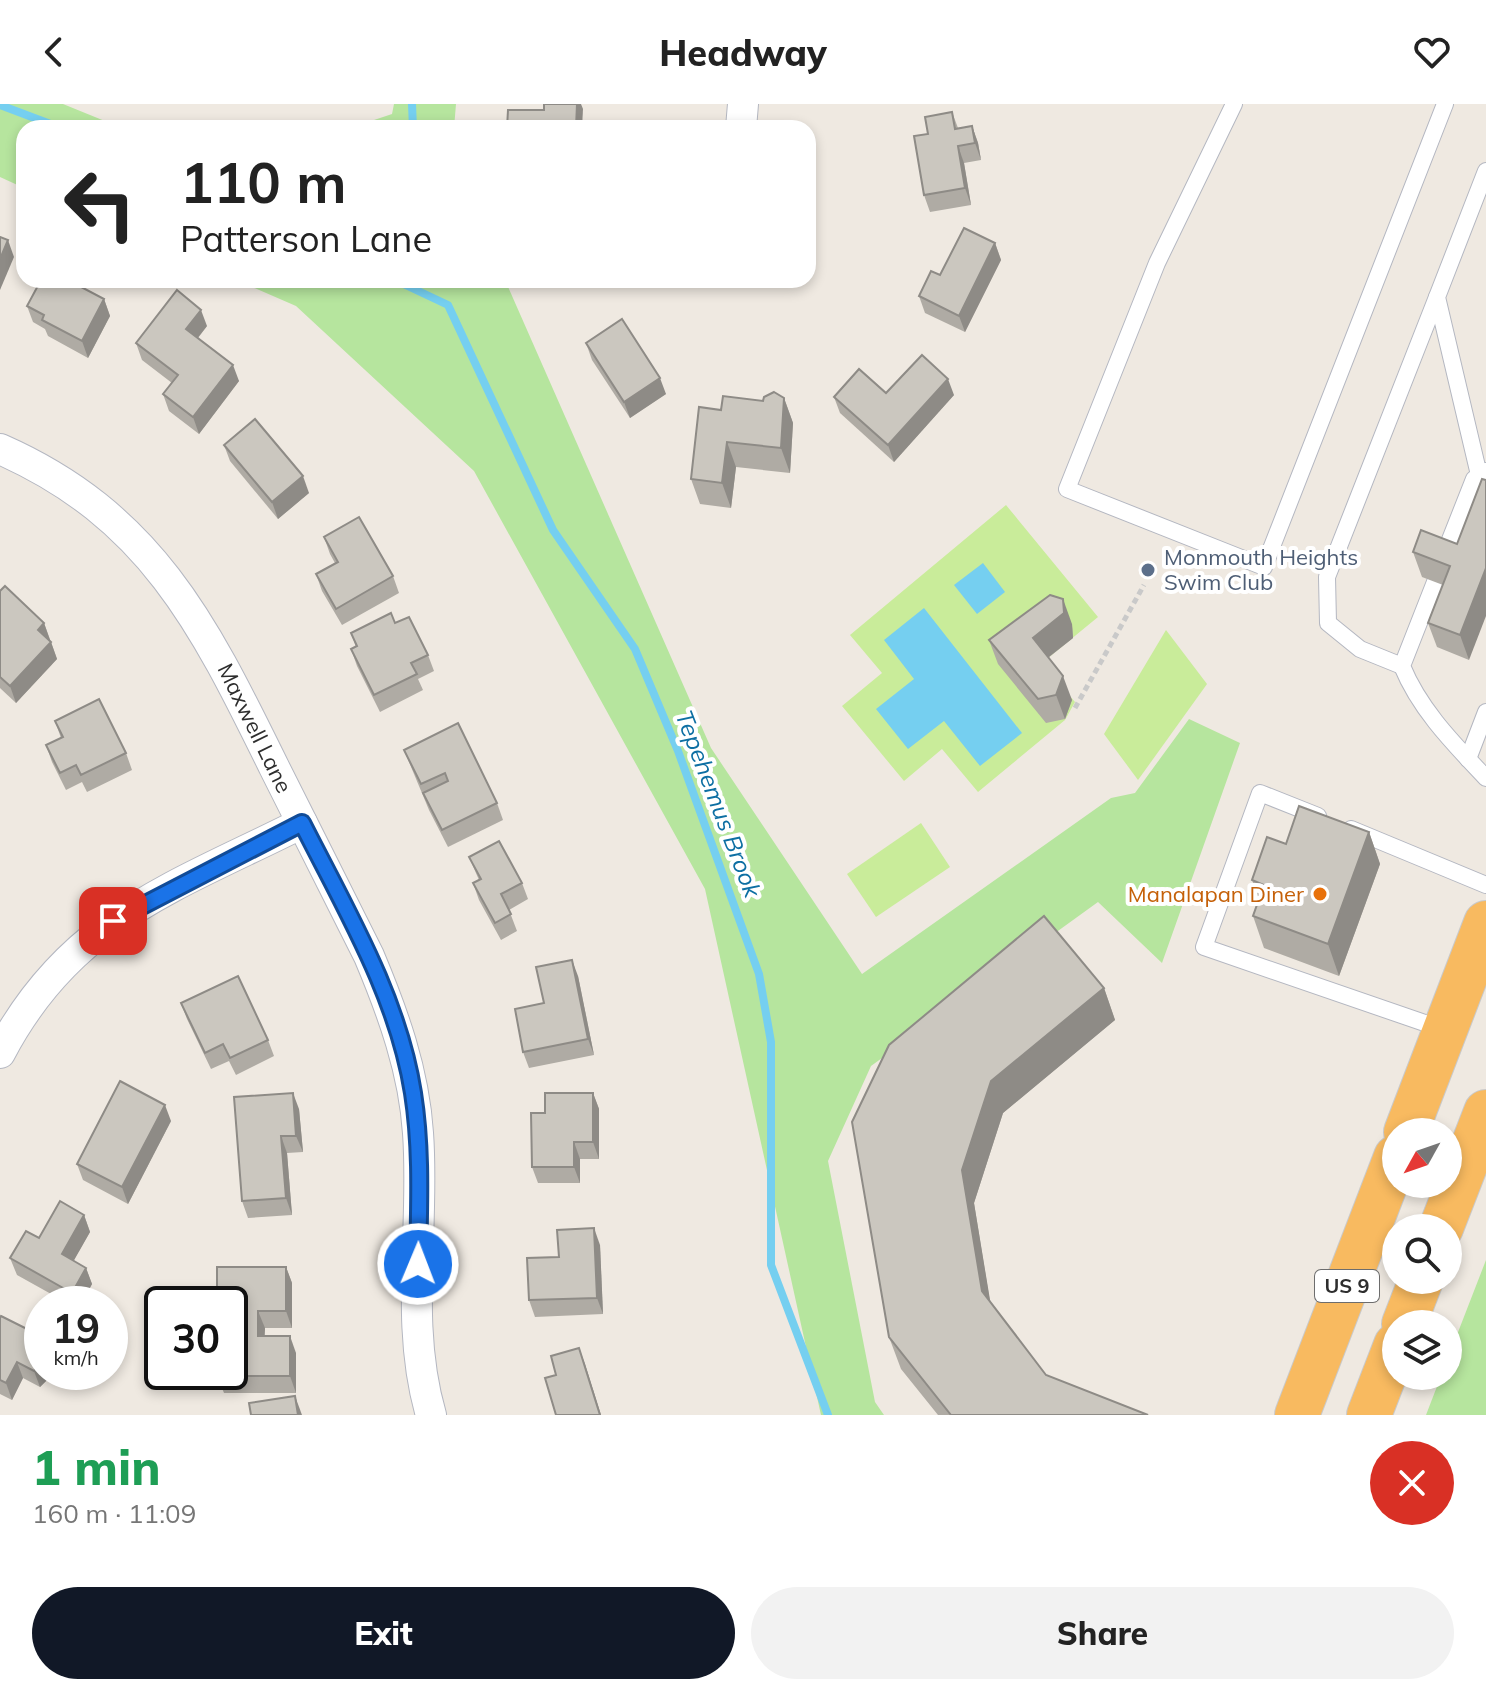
<!DOCTYPE html>
<html lang="en">
<head>
<meta charset="utf-8">
<style>
	body { margin:0; font-family:Mulish,sans-serif; background:#f2f2f2; color:#222; height:100vh; display:flex; flex-direction:column; font-size:30px; white-space:nowrap }
	* { box-sizing:border-box; margin:0 }
	p { font-size:26px; color:#767676 }
	.icon { flex:none; width:44px; height:44px; fill:none; stroke:currentColor; stroke-width:2; stroke-linecap:round; stroke-linejoin:round }
	.map { position:relative; height:1311px; overflow:hidden }
	.panel { display:flex; flex-direction:column; background:#fff; flex:1 }
	.panel>* { flex:none }
	.banner { position:absolute; left:16px; top:16px; width:800px; height:168px; border-radius:24px; box-shadow:0 4px 12px #0003; background:#fff; color:#222; overflow:hidden }
	.needle { width:52px; rotate:230deg }
	.tools { position:absolute; left:1382px; top:1014px; display:grid; gap:16px }
	.tools a { display:grid; place-items:center; width:80px; height:80px; border-radius:50%; background:#fff; box-shadow:0 4px 12px #0003; font-size:40px }
	.speed { position:absolute; left:24px; top:1182px; display:flex; gap:16px; font-size:40px; font-weight:700; text-align:center }
	.speed>* { display:grid; place-content:center; width:104px; height:104px; border-radius:50%; background:#fff; box-shadow:0 4px 12px #0003; line-height:1 }
	.speed small { font-size:20px; font-weight:400 }
	.speed .limit { border:4px solid #111; border-radius:12px; background:#fff; color:#111 }
	.pin { position:absolute; display:grid; place-items:center; width:68px; height:68px; color:#fff; margin:-34px; border-radius:16px; box-shadow:0 4px 12px #0006 }
	.me { position:absolute; width:88px; margin:-44px; rotate:1deg; stroke-linejoin:round; filter:drop-shadow(0 0 6px #0008) }
	.turn { display:flex; align-items:center; gap:28px; height:168px; padding:0 32px; font-size:36px }
	.turn .icon { width:104px; height:104px; stroke-width:2.5 }
	.turn b { display:block; font-size:56px; line-height:68px }
	.round { display:grid; place-items:center; flex:none; width:84px; height:84px; border-radius:42px; background:#f2f2f2 }
	.summary { display:flex; align-items:center; justify-content:space-between; height:136px; padding:0 32px }
	h1 { font-size:48px; font-weight:800; line-height:60px; color:#1e9e55 }
	.action { display:flex; gap:16px; margin-top:auto; padding:16px 32px }
	.action a { flex:1; height:92px; border-radius:48px; background:#111827; color:#fff; font-size:32px; font-weight:800; line-height:92px; text-align:center }
	.action a+a { background:#f2f2f2; color:#222 }
	header { display:flex; justify-content:space-between; align-items:center; height:104px; padding:0 32px; background:#fff; font-size:36px; font-weight:800 }
	.map>svg:first-child { display:block }
	.green { fill:#b6e59e }
	.pitch { fill:#c9ec9a }
	.water { fill:#75cff0 }
	.lines { fill:none; stroke-linecap:round; stroke-linejoin:round }
	.stream { stroke:#75cff0; stroke-width:8 }
	.service-casing { stroke:#b4b7c1; stroke-width:18 }
	.minor-casing { stroke:#b4b7c1; stroke-width:32 }
	.trunk-casing { stroke:#c9c9c9; stroke-width:46 }
	.path { stroke:#c9c9c9; stroke-width:5; stroke-dasharray:6 4; stroke-linecap:butt }
	.service { stroke:#fff; stroke-width:16 }
	.minor { stroke:#fff; stroke-width:30 }
	.trunk { stroke:#f8ba60; stroke-width:44 }
	.wall { fill:#afaba4 }
	.shaded-wall { fill:#8e8b86 }
	.building { fill:#cbc7bf; stroke:#8e8b86; stroke-width:2 }
	.route-casing { stroke:#114b97; stroke-width:20 }
	.route { stroke:#1a73e8; stroke-width:14 }
	.service-dot { fill:#5c6f8a; stroke:#fff; stroke-width:3 }
	.food-dot { fill:#e8710a; stroke:#fff; stroke-width:3 }
	.labels { text-anchor:middle; stroke-width:8; stroke-linejoin:round; paint-order:stroke }
	.shield { fill:#fff; stroke:#6d6d6d; stroke-width:2 }
	.shield-label { font-size:20px; font-weight:bold; fill:#2e2e2e }
	.service-label { font-size:22px; fill:#4e5e75; stroke:#fff; text-anchor:start }
	.street-label { font-size:22px; fill:#2e2e2e; stroke:#fff }
	.food-label { font-size:22px; fill:#c56008; stroke:#fff; text-anchor:end }
	.water-label { font-size:24px; font-style:italic; fill:#0d6fa3; stroke:#fff }
</style>
</head>
<body>
<header><svg class="icon" aria-label="back" viewBox="0 0 24 24"><path d="M15 5l-7 7 7 7"/></svg>Headway<svg class="icon" aria-label="heart" viewBox="0 0 24 24"><path d="M12 20l-8-8c-3-5 5-10 8-4 3-6 11-1 8 4z"/></svg></header>
<div class="map">
<svg width="1486" height="1311" viewBox="0 0 1486 1311">
	<rect width="100%" height="100%" fill="#efe9e1"/>
	<g class="green">
		<path d="M0 0H63L122 24H24V84L0 73Z"/>
		<path d="M394 0H456L454 24H350L392 10Z"/>
		<path d="M236 176H505L711 644 862 870 1111 694 1135 689 1189 615 1240 639 1162 859 1098 798 871 962 828 1057 875 1298 884 1311H821L705 785 474 367 296 202Z"/>
		<path d="M1486 1156V1311H1426L1441 1272H1448V1254Z"/>
	</g>
	<g class="pitch">
		<path d="M1006 401 1098 513 1042 559 1075 598 1065 616 978 688 942 645 904 677 842 602 882 569 850 531Z"/>
		<path d="M1166 526 1207 580 1138 676 1104 630Z"/>
		<path d="M921 719 950 763 876 813 847 770Z"/>
	</g>
	<g class="water">
		<path d="M983 459 1005 488 977 510 954 481Z"/>
		<path d="M924 504 1022 629 980 662 944 617 908 645 876 605 914 575 884 536Z"/>
	</g>
	<g class="lines">
		<g class="stream">
			<path d="M412 0 413 24"/>
			<path d="M0 1 61 24"/>
			<path d="M395 176 448 201 553 426 635 545 678 647 759 870 771 938V1161L828 1311"/>
		</g>
		<defs>
			<g id="service">
				<path d="M1234 0 1157 159 1067 385 1264 463 1445 0"/>
				<path d="M1479 371 1437 193 1486 67"/>
				<path d="M1442 456 1474 375 1485 367"/>
				<path d="M1435 478 1402 562C1420 606 1454 640 1486 674"/>
				<path d="M1402 562 1360 545 1328 519 1327 473 1437 193"/>
				<path d="M1468 655 1486 608"/>
				<path d="M1318 712 1260 689 1204 843 1445 926"/>
				<path d="M1351 725 1486 781"/>
			</g>
			<g id="minor">
				<path d="M741 24 743 0"/>
				<path d="M0 345C152 412 205 523 274 663 305 726 337 789 369 852 393 909 414 967 418 1029 425 1123 404 1219 431 1311"/>
				<path d="M0 949C70 815 175 783 302 719"/>
			</g>
			<g id="trunk">
				<path d="M1406 1028 1486 819"/>
				<path d="M1441 1124 1486 1008"/>
				<path d="M1404 1220 1421 1176"/>
				<path d="M1297 1311 1396 1053"/>
				<path d="M1369 1311 1396 1241"/>
			</g>
		</defs>
		<use href="#service" class="service-casing"/>
		<use href="#minor" class="minor-casing"/>
		<use href="#trunk" class="trunk-casing"/>
		<path class="path" d="M1075 604 1144 481"/>
		<use href="#service" class="service"/>
		<use href="#minor" class="minor"/>
		<use href="#trunk" class="trunk"/>
	</g>
	<g class="wall">
		<path d="M952 8 958 24 972 22 978 39 981 56 964 59 971 101 930 108 924 91 928 30Z"/>
		<path d="M995 139 1001 156 965 228 925 209 919 192 940 171Z"/>
		<path d="M568 176H599V179L568 178Z"/>
		<path d="M104 195 110 212 88 254 48 232 45 225 33 218 27 202Z"/>
		<path d="M207 222 198 234 239 277 199 330 169 307 163 290 172 279 142 256 136 239Z"/>
		<path d="M586 239 666 290 630 314 592 256Z"/>
		<path d="M954 291 894 358 840 309 834 293Z"/>
		<path d="M784 294 793 319 790 369 736 363 731 404 700 400 691 375 721 306 763 297Z"/>
		<path d="M224 341 309 389 278 415 230 357Z"/>
		<path d="M324 433 393 472 399 489 342 521 322 487 316 470 335 459 330 450Z"/>
		<path d="M1457 440 1469 556 1437 543 1428 519 1443 481 1422 473 1413 448Z"/>
		<path d="M0 487 44 519 57 555 16 599 0 584Z"/>
		<path d="M395 519 428 551 434 567 418 575 423 586 380 608 357 562 351 545 356 543 351 529Z"/>
		<path d="M1072 520 1073 534 1048 554 1072 596 1065 615 1046 619 998 560 989 536Z"/>
		<path d="M55 617 126 649 132 666 87 688 82 678 66 686 52 658 46 641 61 634Z"/>
		<path d="M404 646 497 699 503 716 448 743 429 706Z"/>
		<path d="M1369 728 1380 760 1339 872 1264 844 1253 812 1259 795 1252 776 1286 740Z"/>
		<path d="M469 753 522 779 528 795 509 806 517 827 501 836 479 796 473 779 479 776Z"/>
		<path d="M578 872 594 951 529 964 523 948 544 899Z"/>
		<path d="M1104 884 1115 916 1003 1009 974 1099 990 1198 1046 1271 1148 1311H938L901 1265 889 1233 852 1018Z"/>
		<path d="M181 899 268 936 274 952 236 971 229 957 211 965 187 915Z"/>
		<path d="M593 989 599 1005V1055H580V1079H538L532 1063 545 1009Z"/>
		<path d="M299 1005 303 1048 287 1049 292 1111 248 1114 242 1097Z"/>
		<path d="M171 1017 128 1100 83 1076 77 1060Z"/>
		<path d="M84 1111 90 1128 73 1157 86 1164 92 1180 81 1200H69L17 1171 10 1154 39 1134Z"/>
		<path d="M600 1141 603 1210 535 1213 529 1196Z"/>
		<path d="M286 1163 292 1179V1224H265L264 1232 296 1249V1289H224L217 1272Z"/>
		<path d="M0 1214 36 1240 49 1274 40 1283 23 1274 12 1296 0 1290Z"/>
	</g>
	<g class="shaded-wall">
		<path d="M577 0H581L583 5 582 24H576Z"/>
		<path d="M972 22 978 39 981 56 975 39Z"/>
		<path d="M958 42 964 59 971 101 965 84Z"/>
		<path d="M8 136 14 153 0 186V155Z"/>
		<path d="M995 139 1001 156 965 228 959 212Z"/>
		<path d="M104 195 110 212 88 254 82 237Z"/>
		<path d="M201 206 207 222 192 241 186 225Z"/>
		<path d="M233 261 239 277 199 330 193 313Z"/>
		<path d="M660 274 666 290 630 314 624 298Z"/>
		<path d="M948 275 954 291 894 358 888 341Z"/>
		<path d="M784 294 793 319 790 369 781 344Z"/>
		<path d="M727 338 736 363 731 404 722 379Z"/>
		<path d="M303 372 309 389 278 415 272 398Z"/>
		<path d="M1486 464V512L1469 556 1460 531Z"/>
		<path d="M1063 495 1072 520 1073 534 1041 559 1033 534Z"/>
		<path d="M44 519 50 536 44 543 38 526Z"/>
		<path d="M51 538 57 555 16 599 10 582Z"/>
		<path d="M1063 572 1072 596 1065 615 1056 591Z"/>
		<path d="M1369 728 1380 760 1339 872 1328 840Z"/>
		<path d="M572 856 578 872 594 951 588 935Z"/>
		<path d="M1104 884 1115 916 1003 1009 974 1099 994 1220 982 1187 962 1066 991 977Z"/>
		<path d="M293 989 299 1005 303 1048 296 1032Z"/>
		<path d="M593 989 599 1005V1055L593 1038Z"/>
		<path d="M165 1001 171 1017 128 1100 122 1083Z"/>
		<path d="M281 1032 287 1049 292 1111 286 1094Z"/>
		<path d="M574 1038 580 1055V1079L574 1063Z"/>
		<path d="M84 1111 90 1128 68 1167 62 1150Z"/>
		<path d="M594 1124 600 1141 603 1210 597 1194Z"/>
		<path d="M286 1163 292 1179V1224L286 1207Z"/>
		<path d="M86 1164 92 1180 81 1200H76L72 1189Z"/>
		<path d="M258 1207 265 1224 264 1249 258 1232Z"/>
		<path d="M31 1227 37 1244 27 1235Z"/>
		<path d="M290 1232 296 1249V1289L290 1272Z"/>
		<path d="M579 1244 585 1260 601 1311H600Z"/>
		<path d="M17 1258 23 1274 12 1296 6 1279Z"/>
		<path d="M42 1259V1268H50L49 1274 40 1283 34 1267Z"/>
		<path d="M295 1292 302 1311H298Z"/>
	</g>
	<g class="building">
		<path d="M544 0H577L576 24H507L508 6H544Z"/>
		<path d="M952 8 955 25 972 22 975 39 958 42 965 84 924 91 914 32 928 30 925 13Z"/>
		<path d="M964 124 995 139 959 212 919 192 931 167 940 171Z"/>
		<path d="M0 133 8 136 0 155Z"/>
		<path d="M41 176H68L104 195 82 237 42 216 44 211 27 202Z"/>
		<path d="M177 186 201 206 186 225 233 261 193 313 163 290 178 271 136 239Z"/>
		<path d="M622 215 660 274 624 298 586 239Z"/>
		<path d="M922 251 948 275 888 341 834 293 859 265 886 289Z"/>
		<path d="M774 288 784 294 781 344 727 338 722 379 691 375 699 303 721 306 723 292 763 297 764 293Z"/>
		<path d="M255 315 303 372 272 398 224 341Z"/>
		<path d="M1482 375 1486 376V464L1460 531 1428 519 1450 462 1413 448 1421 426 1457 440Z"/>
		<path d="M359 413 393 472 336 505 316 470 338 458 324 433Z"/>
		<path d="M5 482 44 519 38 526 51 538 10 582 0 573V487Z"/>
		<path d="M1050 491 1063 495 1064 509 1033 534 1063 572 1056 591 1038 595 989 536Z"/>
		<path d="M391 509 395 519 409 513 428 551 411 559 417 570 374 591 351 545 357 542 351 529Z"/>
		<path d="M99 595 126 649 81 671 76 661 60 669 46 641 63 633 55 617Z"/>
		<path d="M458 619 497 699 442 726 423 689 448 677 445 669 421 680 404 646Z"/>
		<path d="M1299 702 1369 728 1328 840 1253 812 1264 781 1252 776 1267 733 1286 740Z"/>
		<path d="M499 737 522 779 501 790 511 810 495 819 473 779 481 775 469 753Z"/>
		<path d="M1044 812 1104 884 991 977 962 1066 982 1187 1046 1271 1148 1311H951L889 1233 852 1018 889 941Z"/>
		<path d="M572 856 588 935 523 948 515 905 544 899 536 863Z"/>
		<path d="M238 872 268 936 230 954 223 940 205 949 181 899Z"/>
		<path d="M120 977 165 1001 122 1083 77 1060Z"/>
		<path d="M293 989 296 1032H281L286 1094 242 1097 234 993Z"/>
		<path d="M545 989H593V1038H574V1063H532L531 1009H545Z"/>
		<path d="M60 1097 84 1111 62 1150 86 1164 72 1189 10 1154 26 1127 39 1134Z"/>
		<path d="M594 1124 597 1194 529 1196 527 1154 559 1153 557 1126Z"/>
		<path d="M217 1163H286V1207H258V1232H290V1272H217V1268H230V1200H217Z"/>
		<path d="M1 1212 31 1227 27 1235 42 1243V1259L34 1267 17 1258 6 1279 0 1276V1214Z"/>
		<path d="M579 1244 600 1311H556L545 1274 556 1271 551 1252Z"/>
		<path d="M295 1292 298 1311H251L249 1299Z"/>
	</g>
	<g class="lines">
		<defs>
			<path id="route" d="M113 817 302 719C346 806 398 893 413 989 422 1046 419 1103 418 1160"/>
		</defs>
		<use href="#route" class="route-casing"/>
		<use href="#route" class="route"/>
	</g>
	<circle class="service-dot" cx="1148" cy="466" r="8"/>
	<circle class="food-dot" cx="1320" cy="790" r="8"/>
	<g class="labels">
		<rect class="shield" x="1315" y="1166" width="64" height="32" rx="6"/>
		<g class="shield-label">
			<text x="1347" y="1189">US 9</text>
		</g>
		<g class="service-label">
			<text x="1164" y="461">Monmouth Heights<tspan x="1164" dy="25">Swim Club</tspan></text>
		</g>
		<g class="street-label">
			<text transform="translate(255 624) rotate(64)" y="8">Maxwell Lane</text>
		</g>
		<g class="food-label">
			<text x="1304" y="798">Manalapan Diner</text>
		</g>
		<g class="water-label">
			<text transform="translate(718 700) rotate(69)" y="8">Tepehemus Brook</text>
		</g>
	</g>
</svg>
<div class="tools">
<a><svg class="needle" viewBox="-14 -14 28 28"><path d="M0-13l5 13h-10z" fill="#e53935"/><path d="M0 13l5-13h-10z" fill="#767676"/></svg></a>
<a><svg class="icon" aria-label="search" viewBox="0 0 24 24"><circle cx="10" cy="10" r="6"/><path d="M15 15l6 6"/></svg></a>
<a><svg class="icon" aria-label="layers" viewBox="0 0 24 24"><path d="M12 4l9 5-9 5-9-5zM3 14l9 5 9-5"/></svg></a>
</div>
<div class="speed"><div>19<small>km/h</small></div><div class="limit">30</div></div>
<div class="pin" style="left:113px;top:817px;background:#d93025"><svg class="icon" aria-label="arrive" viewBox="0 0 24 24"><path d="M6 21V4h12l-3 4 3 4H6"/></svg></div>
<svg class="me" style="left:418px;top:1160px" viewBox="-20 -20 40 40"><circle r="17" fill="#1a73e8" stroke="#fff" stroke-width="3"/><path d="M0-11L8 9 0 5-8 9z" fill="#fff"/></svg>
<div class="banner">
<div class="turn"><svg class="icon" aria-label="left" viewBox="0 0 24 24"><path d="M17 20v-9H6M10 6l-5 5 5 5"/></svg><div><b>110 m</b>Patterson Lane</div></div>
</div>
</div>
<section class="panel">
<div class="summary"><div><h1>1 min</h1><p>160 m · 11:09</p></div><a class="round" style="background:#d93025;color:#fff"><svg class="icon" aria-label="close" viewBox="0 0 24 24"><path d="M6 6l12 12M18 6L6 18"/></svg></a></div>
<div class="action"><a>Exit</a><a>Share</a></div>
</section>
</body>
</html>
